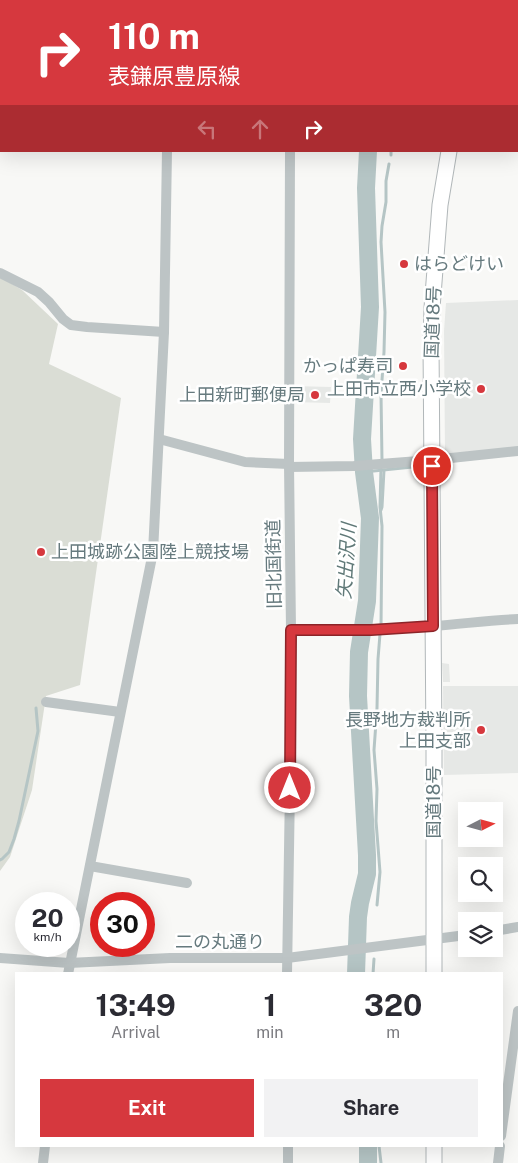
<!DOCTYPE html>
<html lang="en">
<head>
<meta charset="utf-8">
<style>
	body { margin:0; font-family:"Public Sans","Noto Sans JP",sans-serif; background:#f2f2f3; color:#2b2b33; height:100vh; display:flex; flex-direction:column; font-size:19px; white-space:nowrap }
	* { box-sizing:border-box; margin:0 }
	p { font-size:16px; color:#7c7c81 }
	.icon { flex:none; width:28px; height:28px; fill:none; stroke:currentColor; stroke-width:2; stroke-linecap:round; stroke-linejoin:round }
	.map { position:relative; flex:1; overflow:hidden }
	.side { position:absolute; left:15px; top:972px; width:488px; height:175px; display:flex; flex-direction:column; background:#fff; border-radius:0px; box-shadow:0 5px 20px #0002 }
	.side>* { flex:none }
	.hud { position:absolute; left:0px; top:0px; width:519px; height:152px; box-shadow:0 5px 20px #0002; background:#d6383e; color:#fff; overflow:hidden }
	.needle { width:32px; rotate:84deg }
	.tools { position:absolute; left:458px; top:802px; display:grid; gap:10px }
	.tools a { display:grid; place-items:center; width:45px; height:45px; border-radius:0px; background:#fff; box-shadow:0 5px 20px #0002; font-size:25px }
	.speed { position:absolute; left:15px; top:892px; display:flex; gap:10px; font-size:25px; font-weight:700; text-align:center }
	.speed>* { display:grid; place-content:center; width:65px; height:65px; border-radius:50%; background:#fff; box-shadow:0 5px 20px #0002; line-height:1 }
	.speed small { font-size:12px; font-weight:400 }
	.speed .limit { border:8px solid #d22; background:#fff; color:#111 }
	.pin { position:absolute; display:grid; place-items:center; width:42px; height:42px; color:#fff; margin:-21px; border:2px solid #fff; border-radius:50%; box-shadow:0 1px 5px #0007 }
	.me { position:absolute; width:55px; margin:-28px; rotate:0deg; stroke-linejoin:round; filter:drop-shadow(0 0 4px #0008) }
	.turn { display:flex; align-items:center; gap:18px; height:105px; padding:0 25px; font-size:22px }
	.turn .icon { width:65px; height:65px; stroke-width:2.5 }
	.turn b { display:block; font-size:35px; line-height:42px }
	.lanes { display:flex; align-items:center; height:48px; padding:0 25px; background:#0003; justify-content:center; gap:25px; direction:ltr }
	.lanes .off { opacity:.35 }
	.eta { display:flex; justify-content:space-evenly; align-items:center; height:85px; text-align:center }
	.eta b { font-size:30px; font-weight:700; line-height:35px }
	.cta { display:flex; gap:10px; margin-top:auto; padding:10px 25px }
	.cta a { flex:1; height:58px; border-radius:0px; background:#d6383e; color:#fff; font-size:20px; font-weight:700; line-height:58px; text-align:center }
	.cta a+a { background:#f2f2f3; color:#2b2b33 }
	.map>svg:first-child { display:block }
	.built { fill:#e6e8e6 }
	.green { fill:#daddd5 }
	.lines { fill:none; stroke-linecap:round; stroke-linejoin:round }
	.stream { stroke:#b5c5c5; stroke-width:3 }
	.river { stroke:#b5c5c5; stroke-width:18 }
	.highway-casing { stroke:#b1b7b9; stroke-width:17 }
	.minor { stroke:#bdc4c5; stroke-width:10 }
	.highway { stroke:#fff; stroke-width:15 }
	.route-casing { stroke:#8b2428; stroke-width:12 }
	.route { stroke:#d6383e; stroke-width:9 }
	.poi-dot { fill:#d6383e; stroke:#fff; stroke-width:2 }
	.labels { text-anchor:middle; stroke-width:5; stroke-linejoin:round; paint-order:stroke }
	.poi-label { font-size:18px; fill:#667a7e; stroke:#fff; text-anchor:end }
	.street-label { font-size:18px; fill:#667a7e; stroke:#fff }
	.water-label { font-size:19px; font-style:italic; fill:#607978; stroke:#fff }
</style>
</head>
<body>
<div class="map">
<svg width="518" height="1163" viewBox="0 0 518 1163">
	<rect width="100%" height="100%" fill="#f8f8f6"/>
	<g class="built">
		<path d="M518 300V447L445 454 444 331 446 303Z"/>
		<path d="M293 386 331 387 330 403 293 402Z"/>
		<path d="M442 663 449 664 450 682H443Z"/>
		<path d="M443 686H518V773L444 775Z"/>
	</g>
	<g class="green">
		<path d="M0 35H1V144L0 143Z"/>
		<path d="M0 277 22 290 58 324 49 364 121 398 80 685 46 696 32 790 10 857 0 871Z"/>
	</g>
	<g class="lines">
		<g class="stream">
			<path d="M462 1V0"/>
			<path d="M391 155V151"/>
			<path d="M382 461 381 394 384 352 385 312 381 242 382 226 386 202V181L389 164"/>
			<path d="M364 472 422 466"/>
			<path d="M381 510 382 507 384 470"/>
			<path d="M381 627 382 526 380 507 381 468"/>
			<path d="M0 860 2 859 9 852 14 839 19 821 38 731 36 708"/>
			<path d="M377 905 380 872 376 821 377 789 374 750 377 708 378 659 380 634"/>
			<path d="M373 974 374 959"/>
			<path d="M379 1146 381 1163"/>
		</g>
		<g class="river">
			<path d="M375 1V0"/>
			<path d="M356 974 358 917 360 903 367 874V855L358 696 359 652 367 601 370 518 364 472 362 439 370 307 366 188 368 151"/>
			<path d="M368 1163V1146"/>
		</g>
		<defs>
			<g id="highway">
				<path d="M489 1V0"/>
				<path d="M434 974V748L431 343 432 308 440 205 449 151"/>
				<path d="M434 1146V1163"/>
			</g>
		</defs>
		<use href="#highway" class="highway-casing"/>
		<g class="minor">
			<path d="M1 0 3 1"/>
			<path d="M168 0V1"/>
			<path d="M295 1V0"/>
			<path d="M0 273 38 292 49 302 63 319 71 325 87 327 164 332"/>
			<path d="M159 439 245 462 289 464"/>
			<path d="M289 467 354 466 432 460 518 451"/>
			<path d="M291 630C338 630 386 630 433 626 462 624 490 620 518 619"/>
			<path d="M46 702 120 712"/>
			<path d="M90 866 187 883"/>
			<path d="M494 931 518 927"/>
			<path d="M0 958 69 963 170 958H287L466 935"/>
			<path d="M68 974 153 552 164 332 167 151"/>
			<path d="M287 974 290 788 291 630 289 464 290 151"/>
			<path d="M501 1136 518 1011"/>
			<path d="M288 1146V1163"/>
			<path d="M43 1163 45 1146"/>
			<path d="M498 1163 500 1146"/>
		</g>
		<use href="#highway" class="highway"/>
	</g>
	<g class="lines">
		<defs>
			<path id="route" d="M290 788 291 630H371L433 626 432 466"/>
		</defs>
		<use href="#route" class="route-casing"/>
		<use href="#route" class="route"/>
	</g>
	<g class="poi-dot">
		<circle cx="404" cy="264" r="5"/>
		<circle cx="403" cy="366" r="5"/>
		<circle cx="481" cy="389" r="5"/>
		<circle cx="315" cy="395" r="5"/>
		<circle cx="41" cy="552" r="5"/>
		<circle cx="481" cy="730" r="5"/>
	</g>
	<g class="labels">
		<g class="poi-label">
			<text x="414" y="270" text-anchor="start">はらどけい</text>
			<text x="393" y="372">かっぱ寿司</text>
			<text x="471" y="395">上田市立西小学校</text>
			<text x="305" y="401">上田新町郵便局</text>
			<text x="51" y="558" text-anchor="start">上田城跡公園陸上競技場</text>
			<text x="471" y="726">長野地方裁判所<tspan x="471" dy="21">上田支部</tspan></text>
		</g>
		<g class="street-label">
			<text transform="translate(433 322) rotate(-88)" y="6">国道18号</text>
			<text transform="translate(274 564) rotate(-91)" y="6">旧北国街道</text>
			<text transform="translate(434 802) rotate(-90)" y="6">国道18号</text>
			<text x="220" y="948">二の丸通り</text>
		</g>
		<g class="water-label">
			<text transform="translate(346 561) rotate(-86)" y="7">矢出沢川</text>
		</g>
	</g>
</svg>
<div class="tools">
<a><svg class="needle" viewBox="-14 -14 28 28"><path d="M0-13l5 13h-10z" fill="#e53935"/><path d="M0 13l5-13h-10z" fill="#7c7c81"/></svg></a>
<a><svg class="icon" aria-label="search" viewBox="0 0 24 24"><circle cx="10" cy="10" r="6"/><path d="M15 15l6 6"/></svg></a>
<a><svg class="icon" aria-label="layers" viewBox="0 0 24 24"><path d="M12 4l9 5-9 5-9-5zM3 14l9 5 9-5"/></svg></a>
</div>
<div class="speed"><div>20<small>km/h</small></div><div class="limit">30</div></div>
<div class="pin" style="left:432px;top:466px;background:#d93025"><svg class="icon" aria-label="arrive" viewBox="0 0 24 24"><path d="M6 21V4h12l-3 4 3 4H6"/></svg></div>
<svg class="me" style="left:290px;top:788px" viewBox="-20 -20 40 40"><circle r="17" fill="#d6383e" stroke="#fff" stroke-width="3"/><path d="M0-11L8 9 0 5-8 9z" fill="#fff"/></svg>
<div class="hud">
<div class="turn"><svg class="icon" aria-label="right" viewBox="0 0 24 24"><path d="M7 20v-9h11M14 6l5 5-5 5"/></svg><div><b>110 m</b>表鎌原豊原線</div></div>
<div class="lanes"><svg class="icon off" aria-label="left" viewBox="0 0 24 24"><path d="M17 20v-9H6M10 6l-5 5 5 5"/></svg><svg class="icon off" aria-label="ahead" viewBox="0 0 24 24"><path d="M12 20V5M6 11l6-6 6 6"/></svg><svg class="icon" aria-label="right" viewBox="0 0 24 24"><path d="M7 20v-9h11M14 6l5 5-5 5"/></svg></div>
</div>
<section class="side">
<div class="eta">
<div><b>13:49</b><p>Arrival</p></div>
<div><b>1</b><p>min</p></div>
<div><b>320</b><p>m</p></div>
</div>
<div class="cta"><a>Exit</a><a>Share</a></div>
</section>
</div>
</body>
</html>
